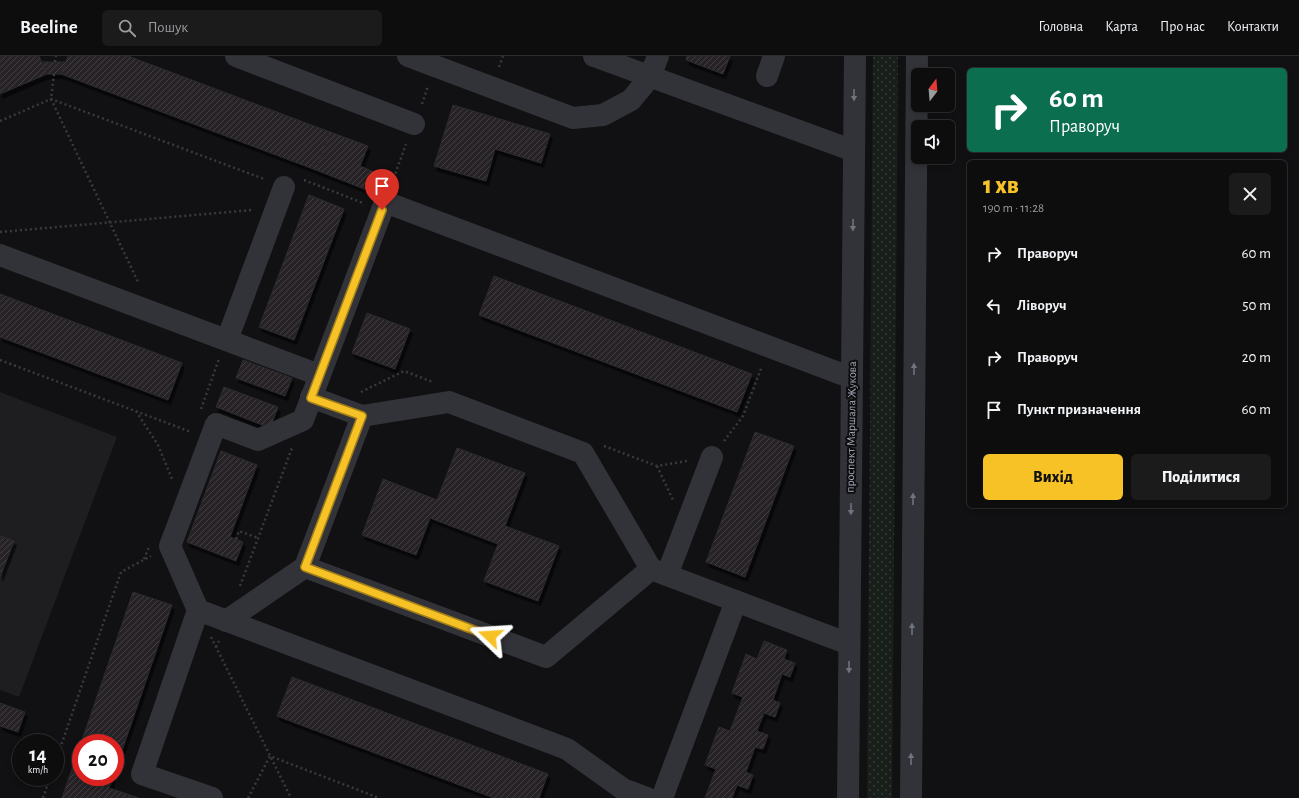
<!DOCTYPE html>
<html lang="uk">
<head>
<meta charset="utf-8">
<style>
	body { margin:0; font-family:"Alegreya Sans",sans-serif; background:#1b1b1c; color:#f1f3f6; height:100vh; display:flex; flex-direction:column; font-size:15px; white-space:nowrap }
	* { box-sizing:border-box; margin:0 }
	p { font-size:13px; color:#9a9c9e }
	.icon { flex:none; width:22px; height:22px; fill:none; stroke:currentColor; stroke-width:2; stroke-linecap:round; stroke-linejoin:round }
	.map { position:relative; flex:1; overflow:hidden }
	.sheet { position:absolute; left:967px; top:104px; width:320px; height:348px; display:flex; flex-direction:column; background:#0d0d0e; border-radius:6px; box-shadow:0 2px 6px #0003,0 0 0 1px #2d2d2e }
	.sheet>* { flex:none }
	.hud { position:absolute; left:967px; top:12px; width:320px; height:84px; border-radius:6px; box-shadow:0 2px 6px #0003,0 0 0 1px #2d2d2e; background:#0b6e4f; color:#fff; overflow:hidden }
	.needle { width:26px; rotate:16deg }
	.tools { position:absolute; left:911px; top:12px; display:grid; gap:8px }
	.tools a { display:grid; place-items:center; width:44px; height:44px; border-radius:6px; background:#0d0d0e; box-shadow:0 2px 6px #0003,0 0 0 1px #2d2d2e; font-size:20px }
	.speed { position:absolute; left:12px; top:678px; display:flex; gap:8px; font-size:20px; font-weight:700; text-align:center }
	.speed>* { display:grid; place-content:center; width:52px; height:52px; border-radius:50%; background:#0d0d0e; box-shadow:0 2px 6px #0003,0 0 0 1px #2d2d2e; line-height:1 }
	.speed small { font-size:10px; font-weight:400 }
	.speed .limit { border:6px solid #d22; background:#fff; color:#111 }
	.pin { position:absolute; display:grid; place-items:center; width:34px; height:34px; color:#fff; margin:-41px -17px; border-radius:50% 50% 50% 0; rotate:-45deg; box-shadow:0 0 4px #0007 }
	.pin .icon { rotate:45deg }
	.me { position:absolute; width:44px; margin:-22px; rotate:290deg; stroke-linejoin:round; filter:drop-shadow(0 0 3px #0008) }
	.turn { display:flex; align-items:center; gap:14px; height:84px; padding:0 16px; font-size:18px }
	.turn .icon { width:52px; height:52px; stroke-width:2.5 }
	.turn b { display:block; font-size:28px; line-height:34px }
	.round { display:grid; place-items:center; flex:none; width:42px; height:42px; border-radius:6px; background:#1b1b1c }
	.overview { display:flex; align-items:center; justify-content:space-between; height:68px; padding:0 16px }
	h1 { font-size:24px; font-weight:800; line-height:30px; color:#f7c226 }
	.primary-button { display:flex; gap:8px; margin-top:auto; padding:8px 16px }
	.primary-button a { flex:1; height:46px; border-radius:6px; background:#f7c226; color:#111; font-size:16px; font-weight:800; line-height:46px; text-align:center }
	.primary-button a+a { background:#1b1b1c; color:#f1f3f6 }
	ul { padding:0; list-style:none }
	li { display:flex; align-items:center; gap:12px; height:52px; padding:0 16px }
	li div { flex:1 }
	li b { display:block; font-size:15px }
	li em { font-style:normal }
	header { display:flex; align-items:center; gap:24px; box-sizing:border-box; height:56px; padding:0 20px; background:#0d0d0e; border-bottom:1px solid #2d2d2e }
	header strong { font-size:19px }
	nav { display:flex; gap:22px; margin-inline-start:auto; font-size:14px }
	.search { width:280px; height:36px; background:#1b1b1c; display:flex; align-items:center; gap:10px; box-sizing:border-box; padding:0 14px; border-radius:6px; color:#9a9c9e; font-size:15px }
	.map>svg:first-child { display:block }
	.built { fill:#1e1d20 }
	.grass { fill:url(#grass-dots) }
	.building { fill:url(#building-hatch); stroke:#2c2b2f; filter:url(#shadow) }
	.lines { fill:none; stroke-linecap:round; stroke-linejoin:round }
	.path { stroke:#383a3f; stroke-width:2.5; stroke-dasharray:2 3; stroke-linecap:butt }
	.minor { stroke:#323338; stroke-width:22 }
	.oneway { fill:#70727c }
	.route-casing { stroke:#a17e19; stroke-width:10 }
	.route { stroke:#f7c226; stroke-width:7 }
	.labels { text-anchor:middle; stroke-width:4; stroke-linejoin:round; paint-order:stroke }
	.street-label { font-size:12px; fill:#a2a6b4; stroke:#0d0c0e }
</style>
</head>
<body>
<header>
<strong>Beeline</strong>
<div class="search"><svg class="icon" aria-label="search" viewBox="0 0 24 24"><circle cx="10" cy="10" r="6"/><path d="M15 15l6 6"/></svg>Пошук</div>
<nav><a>Головна</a><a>Карта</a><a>Про нас</a><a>Контакти</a></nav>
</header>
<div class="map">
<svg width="1299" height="742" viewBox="0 0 1299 742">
	<defs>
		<pattern id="grass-dots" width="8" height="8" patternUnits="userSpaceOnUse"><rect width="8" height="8" fill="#181e19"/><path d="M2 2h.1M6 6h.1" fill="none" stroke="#363c38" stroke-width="1.8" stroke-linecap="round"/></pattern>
		<pattern id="building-hatch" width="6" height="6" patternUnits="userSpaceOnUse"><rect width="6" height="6" fill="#252427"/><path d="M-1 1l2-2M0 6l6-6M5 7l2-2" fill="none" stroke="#424144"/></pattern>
		<filter id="shadow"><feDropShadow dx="2.5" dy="4.5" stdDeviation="0" flood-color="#0009"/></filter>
	</defs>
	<rect width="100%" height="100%" fill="#111113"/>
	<path class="built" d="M0 336 117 381 19 641 0 634Z"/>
	<path class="grass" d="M873 0H898L892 742H867Z"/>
	<g class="building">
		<path d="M0 0H39L47 18 0 38Z"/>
		<path d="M68 0H128L330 76 316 114 61 18Z"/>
		<path d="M687 0H730L723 18 686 4Z"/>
		<path d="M41 6H66L61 18H47Z"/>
		<path d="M453 49 550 78 541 107 495 93 486 125 434 110Z"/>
		<path d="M330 76 368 90 360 110 374 116 367 134 316 114Z"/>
		<path d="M309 139 344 153 294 284 259 271Z"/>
		<path d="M494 220 752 318 737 356 479 259Z"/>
		<path d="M0 238 182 307 168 344 0 281Z"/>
		<path d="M367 257 410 273 395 313 352 297Z"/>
		<path d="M243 304 292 322 285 340 236 322Z"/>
		<path d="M224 331 278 351 270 372 216 351Z"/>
		<path d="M755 376 794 390 745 521 706 506Z"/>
		<path d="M457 392 525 417 505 470 559 490 538 545 484 525 498 488 430 462 416 499 362 479 383 423 437 444Z"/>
		<path d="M221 395 257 409 230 481 243 486 236 505 187 486Z"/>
		<path d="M0 480 14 485 0 521Z"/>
		<path d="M133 536 172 549 115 715V687H81Z"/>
		<path d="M764 585 787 594 784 603 795 607 790 621 782 618 773 644 780 647 775 661 764 657 757 675 768 679 763 693 755 691 746 716 753 719 748 733 737 729 732 742H705L716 713 705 709 719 671 730 675 743 641 732 637 746 598 757 603Z"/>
		<path d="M292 621 548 718 539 742H494L277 660Z"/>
		<path d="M0 647 25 656 18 676 0 670Z"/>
		<path d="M81 687V721H113L109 732 139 742H62Z"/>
	</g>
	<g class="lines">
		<g class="path">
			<path d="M55 6 56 0"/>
			<path d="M499 11 503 0"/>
			<path d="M54 18 51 43 139 228"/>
			<path d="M422 48 428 30"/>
			<path d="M0 65 51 43 264 123"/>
			<path d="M304 124 363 147"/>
			<path d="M392 127 406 88"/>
			<path d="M0 176 252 154"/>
			<path d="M0 304 191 376"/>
			<path d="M361 336 404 315 433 326"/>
			<path d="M201 353 219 303"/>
			<path d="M136 355 158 389 172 423"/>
			<path d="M724 385 743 360 762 310"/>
			<path d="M604 390 657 410 687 405"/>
			<path d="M657 410 673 444"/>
			<path d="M236 483 239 475 258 482"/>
			<path d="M144 503 149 491"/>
			<path d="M240 530 292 392"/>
			<path d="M211 581 291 742"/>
			<path d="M216 591 219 585"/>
			<path d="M55 707 121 516 151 500"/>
			<path d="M43 742 50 721"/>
			<path d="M248 742 270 700 379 742"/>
		</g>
		<g class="minor">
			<path d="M236 0 414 68"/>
			<path d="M408 0 573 62 603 59 631 44 650 21 658 0"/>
			<path d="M594 0 854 95"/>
			<path d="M767 20 774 0"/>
			<path d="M0 199 319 319"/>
			<path d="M227 284 284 131"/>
			<path d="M311 341 362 360 449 346 583 397 651 513 849 588"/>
			<path d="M305 511 546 601 651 513"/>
			<path d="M667 519 712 401"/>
			<path d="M198 554 567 693 623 733 647 742"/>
			<path d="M226 565 305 511 362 360"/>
			<path d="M212 742 142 718 198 554 170 490 216 368 258 384 303 364 385 146 852 322"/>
			<path d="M662 742 736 545"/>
			<path d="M848 742 855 0"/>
			<path d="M911 742 917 0"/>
		</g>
	</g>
	<defs><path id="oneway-solid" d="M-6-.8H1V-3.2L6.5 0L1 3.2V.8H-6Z"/></defs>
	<g class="oneway">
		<use href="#oneway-solid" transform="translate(854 39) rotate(90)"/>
		<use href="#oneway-solid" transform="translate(853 169) rotate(91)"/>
		<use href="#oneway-solid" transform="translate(914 313) rotate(-90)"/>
		<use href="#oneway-solid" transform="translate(913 443) rotate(-90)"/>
		<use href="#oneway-solid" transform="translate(851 453) rotate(91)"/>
		<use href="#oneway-solid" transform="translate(912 573) rotate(-90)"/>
		<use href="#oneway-solid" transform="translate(849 611) rotate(90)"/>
		<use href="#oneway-solid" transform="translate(911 703) rotate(-90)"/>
	</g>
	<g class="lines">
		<defs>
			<path id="route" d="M382 154 311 342 362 360 305 511 490 580"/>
		</defs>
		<use href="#route" class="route-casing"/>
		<use href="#route" class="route"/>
	</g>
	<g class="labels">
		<g class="street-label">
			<text transform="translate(851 371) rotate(-89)" y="4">проспект Маршала Жукова</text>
		</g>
	</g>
</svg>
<div class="tools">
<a><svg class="needle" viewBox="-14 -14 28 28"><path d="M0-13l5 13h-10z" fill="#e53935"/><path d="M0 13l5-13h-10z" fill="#9a9c9e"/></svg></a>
<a><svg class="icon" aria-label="sound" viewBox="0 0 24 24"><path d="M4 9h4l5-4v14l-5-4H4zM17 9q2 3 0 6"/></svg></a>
</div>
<div class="speed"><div>14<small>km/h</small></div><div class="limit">20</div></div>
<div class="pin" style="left:382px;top:154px;background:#d93025"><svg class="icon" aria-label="arrive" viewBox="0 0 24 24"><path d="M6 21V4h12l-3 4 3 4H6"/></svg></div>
<svg class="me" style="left:490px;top:580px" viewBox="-20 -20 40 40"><path d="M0-17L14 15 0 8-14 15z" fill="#f7c226" stroke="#fff" stroke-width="4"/></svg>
<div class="hud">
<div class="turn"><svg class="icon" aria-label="right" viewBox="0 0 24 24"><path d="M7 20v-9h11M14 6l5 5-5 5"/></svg><div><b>60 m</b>Праворуч</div></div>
</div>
<section class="sheet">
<div class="overview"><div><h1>1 хв</h1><p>190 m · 11:28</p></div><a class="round"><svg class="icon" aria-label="close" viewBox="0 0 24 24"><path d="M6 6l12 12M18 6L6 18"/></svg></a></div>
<ul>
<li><svg class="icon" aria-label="right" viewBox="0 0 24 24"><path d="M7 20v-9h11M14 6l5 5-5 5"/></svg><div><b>Праворуч</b></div><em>60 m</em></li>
<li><svg class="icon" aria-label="left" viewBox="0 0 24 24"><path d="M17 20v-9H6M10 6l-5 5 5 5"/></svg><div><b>Ліворуч</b></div><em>50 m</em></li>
<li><svg class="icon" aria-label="right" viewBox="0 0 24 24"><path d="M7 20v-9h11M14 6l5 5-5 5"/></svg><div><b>Праворуч</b></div><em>20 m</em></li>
<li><svg class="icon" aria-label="arrive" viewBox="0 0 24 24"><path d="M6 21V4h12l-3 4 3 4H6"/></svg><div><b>Пункт призначення</b></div><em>60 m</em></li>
</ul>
<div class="primary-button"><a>Вихід</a><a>Поділитися</a></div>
</section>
</div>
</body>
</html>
